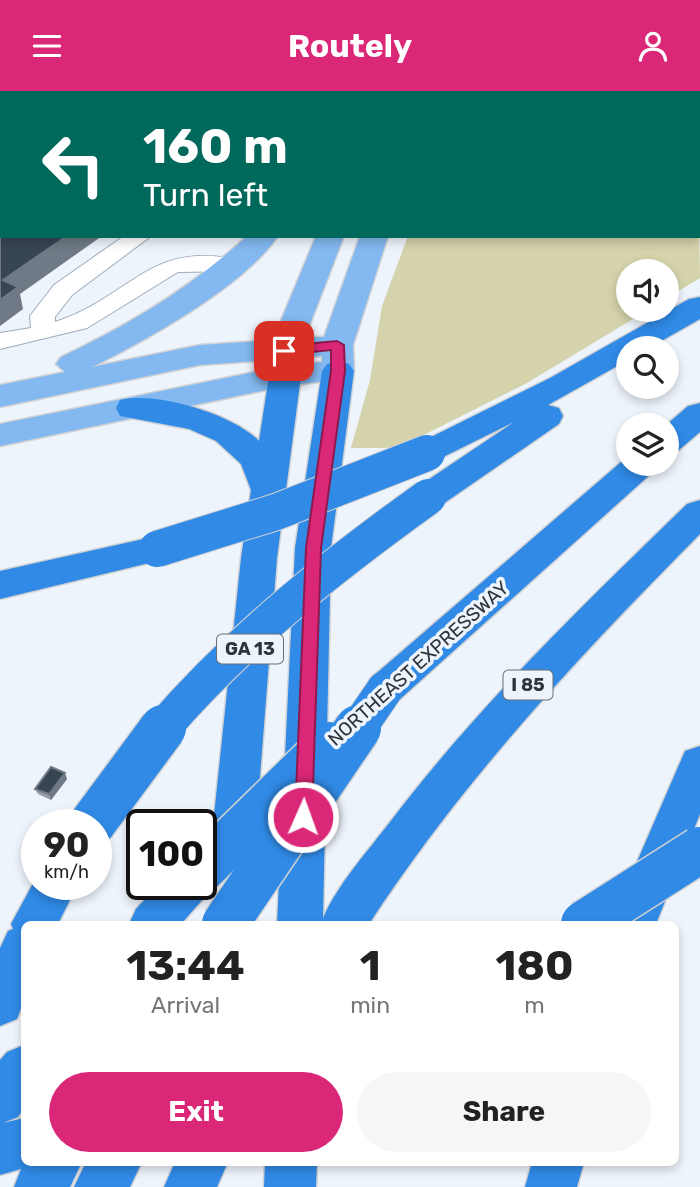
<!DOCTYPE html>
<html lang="en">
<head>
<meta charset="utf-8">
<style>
	body { margin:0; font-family:Rubik,sans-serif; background:#f6f6f6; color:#222; height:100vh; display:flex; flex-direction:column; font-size:26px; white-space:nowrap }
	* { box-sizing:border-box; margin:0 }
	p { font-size:23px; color:#767676 }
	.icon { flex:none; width:38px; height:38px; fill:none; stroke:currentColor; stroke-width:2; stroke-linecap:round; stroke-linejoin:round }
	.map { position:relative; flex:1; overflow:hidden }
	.sheet { position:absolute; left:21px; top:830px; width:658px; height:245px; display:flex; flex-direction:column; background:#fff; border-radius:10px; box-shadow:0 4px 10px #0003 }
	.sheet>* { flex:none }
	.guide { position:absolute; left:0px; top:0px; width:700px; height:147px; box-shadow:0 4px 10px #0003; background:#00695c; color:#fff; overflow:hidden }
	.buttons { position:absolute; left:616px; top:168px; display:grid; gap:14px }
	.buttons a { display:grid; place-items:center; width:63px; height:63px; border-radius:50%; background:#fff; box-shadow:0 4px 10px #0003; font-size:35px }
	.speed { position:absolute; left:21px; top:718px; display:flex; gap:14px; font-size:35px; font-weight:700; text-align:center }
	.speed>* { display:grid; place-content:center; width:91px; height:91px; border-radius:50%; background:#fff; box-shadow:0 4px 10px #0003; line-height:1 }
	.speed small { font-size:18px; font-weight:400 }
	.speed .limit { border:4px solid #111; border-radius:10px; background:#fff; color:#111 }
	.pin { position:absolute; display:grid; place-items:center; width:60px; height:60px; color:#fff; margin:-30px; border-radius:14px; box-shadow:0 4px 10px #0006 }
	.me { position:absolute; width:77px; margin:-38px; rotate:2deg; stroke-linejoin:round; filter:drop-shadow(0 0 5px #0008) }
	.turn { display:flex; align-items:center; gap:24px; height:147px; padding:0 28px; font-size:32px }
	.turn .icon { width:91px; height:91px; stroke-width:2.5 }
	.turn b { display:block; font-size:49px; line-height:60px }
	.eta { display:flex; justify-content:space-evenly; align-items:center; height:119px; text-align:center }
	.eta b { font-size:42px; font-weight:700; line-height:49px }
	.cta { display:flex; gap:14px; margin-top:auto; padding:14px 28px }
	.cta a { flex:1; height:80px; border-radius:42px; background:#db2777; color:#fff; font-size:28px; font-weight:700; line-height:80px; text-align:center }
	.cta a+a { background:#f6f6f6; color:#222 }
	header { display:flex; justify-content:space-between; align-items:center; height:91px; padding:0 28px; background:#db2777; color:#fff; font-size:32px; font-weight:700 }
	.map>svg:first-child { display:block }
	.green { fill:#d4d3ab }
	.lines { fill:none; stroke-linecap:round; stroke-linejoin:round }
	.minor-casing { stroke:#9dabbc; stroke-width:2 }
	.major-casing { stroke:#d1d2d4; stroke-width:3 }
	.highway-casing { stroke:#d1d2d4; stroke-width:3 }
	.path { stroke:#8d939a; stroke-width:3.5; stroke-dasharray:5 2.5; stroke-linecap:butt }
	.minor { fill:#fff; fill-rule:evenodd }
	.major { fill:#83b9f0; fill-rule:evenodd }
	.highway { fill:#308ae6; fill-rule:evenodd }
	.highway-bridge-far1-casing { stroke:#d1d2d4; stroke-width:38; stroke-linecap:butt }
	.highway-bridge-casing { stroke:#d1d2d4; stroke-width:49; stroke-linecap:butt }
	.highway-bridge-far1 { stroke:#308ae6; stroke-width:36 }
	.highway-bridge { stroke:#308ae6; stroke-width:46 }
	.wall { fill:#939ca8 }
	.shaded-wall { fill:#6f7a86 }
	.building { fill:#384553; stroke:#6f7a86; stroke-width:2 }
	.route { fill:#db2777; stroke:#8e194d; stroke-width:2 }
	.labels { text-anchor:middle; stroke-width:7; stroke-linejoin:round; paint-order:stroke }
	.shield { fill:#eef4fc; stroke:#686e75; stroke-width:2 }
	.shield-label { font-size:18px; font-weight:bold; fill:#2f343b }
	.street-label { font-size:19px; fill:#2f343b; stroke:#eef4fc }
</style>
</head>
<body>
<header><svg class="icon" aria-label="menu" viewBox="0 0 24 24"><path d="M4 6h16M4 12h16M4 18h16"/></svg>Routely<svg class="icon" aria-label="person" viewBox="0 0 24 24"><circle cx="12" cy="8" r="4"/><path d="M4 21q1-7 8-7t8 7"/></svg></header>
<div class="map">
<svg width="700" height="1096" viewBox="0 0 700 1096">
	<rect width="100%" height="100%" fill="#eef4fc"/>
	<path class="green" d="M698 41 700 187 667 207V180H628V219H648L527 292 398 357H351L370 289 382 215 408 145H698Z"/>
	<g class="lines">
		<defs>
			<g id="minor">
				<path d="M127 0H151L152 2H128Z"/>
				<path d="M322 0H346L347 2H323Z"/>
				<path d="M581 0H607L608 2H582Z"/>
				<rect x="698" y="24" width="2" height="13"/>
				<path d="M0 73 2 74V88L0 87Z"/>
				<path d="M2 121V136L0 137V122Z"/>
				<path d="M124 145H151L72 204 55 226V231C131 207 150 147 242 170L246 175 242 180 178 181 87 237 0 258V242L31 237 30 225 54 194Z"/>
			</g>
			<g id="major">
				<path d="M407 0H431L406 2Z"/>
				<path d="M451 0H476L450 2Z"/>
				<path d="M247 145H278C244 195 147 249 92 276L200 254 273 249 316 145H344L305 246H324L360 145H388L353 254 354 280 349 287 285 295 0 355V333L269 278V269L200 274 0 316V294L65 281 56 273 61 266C129 234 192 196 247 145ZM322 265V271L300 273V266Z"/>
			</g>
			<g id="highway">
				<path d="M700 206V228L649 257H628V269L548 314 559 317 563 325 559 333 440 415 428 418 416 415 411 406 416 397 514 331 427 374 415 370 410 362 415 354 550 287 689 208Z"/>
				<path d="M338 270 349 273 354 280 331 457 323 827C338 793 367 761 390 731 478 615 583 514 687 413L700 409V443C579 565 463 689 369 833H277L295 457 322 280 327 273Z"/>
				<path d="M285 275 296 278 301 285 277 467 254 763 248 777 232 782 216 777 210 763 241 467 251 399 241 373 216 350 189 338 120 325 116 317 120 309C156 300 233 323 259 350L269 285 274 278Z"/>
				<path d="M700 312V341L679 359 667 362 666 334 688 315Z"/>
				<path d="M628 365V373H658L653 381 399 609 385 614 371 609 365 598 371 587Z"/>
				<path d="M157 445 170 449 175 458 170 467 0 508V480Z"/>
				<path d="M700 655V723L656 833H610L685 660Z"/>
				<path d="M201 778 210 793 204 807 181 833H129L136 818 159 793H201Z"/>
				<path d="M37 785V793H78L58 833H24V910L17 928 0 935V857L8 840 13 838 11 833Z"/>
				<path d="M24 954V1017L18 1026 3 1032 24 1027V1071H82L70 1096H14L21 1078 0 1084V969L7 961Z"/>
				<path d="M86 1071H142L130 1096H74Z"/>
				<path d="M175 1071H228L217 1096H164Z"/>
				<path d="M265 1071H317L316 1096H264Z"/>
				<path d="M532 1071H584L577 1096H525Z"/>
			</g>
		</defs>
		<use href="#minor" class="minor-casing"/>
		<use href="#major" class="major-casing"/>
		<use href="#highway" class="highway-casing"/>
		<path class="path" d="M630 2 632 0"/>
		<use href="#minor" class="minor"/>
		<use href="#major" class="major"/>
		<use href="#highway" class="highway"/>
		<defs>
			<g id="highway-bridge-far1">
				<path d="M157 458 276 421 427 362"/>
				<path d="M161 639C239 548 332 475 428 406"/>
				<path d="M357 639 385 598"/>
			</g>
			<g id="highway-bridge">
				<path d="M92 733 163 637"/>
				<path d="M201 779 329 654"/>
				<path d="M225 833 358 637"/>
				<path d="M584 833 700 759"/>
			</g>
		</defs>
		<use href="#highway-bridge-far1" class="highway-bridge-far1-casing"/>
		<use href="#highway-bridge" class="highway-bridge-casing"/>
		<use href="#highway-bridge-far1" class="highway-bridge-far1"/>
		<use href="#highway-bridge" class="highway-bridge"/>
	</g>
	<g class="wall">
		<path d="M0 0 2 2V47H0Z"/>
		<path d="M189 0H223L220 2H189Z"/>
		<path d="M639 0H700V18L698 17V2H641L639 1Z"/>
		<path d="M67 688 51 709 38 703 35 698Z"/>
	</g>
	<g class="shaded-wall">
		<path d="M209 0H223L220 2H209Z"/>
		<path d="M67 145H102L20 203 23 218 0 235V209L3 189Z"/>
		<path d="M65 682 67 688 51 709 49 703Z"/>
	</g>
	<g class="building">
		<path d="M0 0H38L42 2H2V28H0Z"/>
		<path d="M237 0H303L308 2H242Z"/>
		<path d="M2 132V145H67L3 189 18 196 0 209V133Z"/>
		<path d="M51 676 65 682 49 703 35 698Z"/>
	</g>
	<path class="route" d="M337 250 344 254 345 280 321 457 312 726 303 733 295 726 306 457 331 280V259L284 264 278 260 284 255Z"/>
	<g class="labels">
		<g class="shield">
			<rect x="217" y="543.5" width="66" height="29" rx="5"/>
			<rect x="503.5" y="579.5" width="49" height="29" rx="5"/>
		</g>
		<g class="shield-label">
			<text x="250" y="564">GA 13</text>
			<text x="528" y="600">I 85</text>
		</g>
		<g class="street-label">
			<text transform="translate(418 572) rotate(-42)" y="7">NORTHEAST EXPRESSWAY</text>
		</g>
	</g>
</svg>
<div class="buttons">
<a><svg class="icon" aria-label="sound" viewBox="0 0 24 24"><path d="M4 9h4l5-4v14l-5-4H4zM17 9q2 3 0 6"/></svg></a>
<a><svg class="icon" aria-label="search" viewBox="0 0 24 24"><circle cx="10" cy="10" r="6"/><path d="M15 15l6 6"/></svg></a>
<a><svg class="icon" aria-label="layers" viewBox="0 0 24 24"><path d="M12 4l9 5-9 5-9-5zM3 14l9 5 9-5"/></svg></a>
</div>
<div class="speed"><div>90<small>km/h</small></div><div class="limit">100</div></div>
<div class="pin" style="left:284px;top:260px;background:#d93025"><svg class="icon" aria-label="arrive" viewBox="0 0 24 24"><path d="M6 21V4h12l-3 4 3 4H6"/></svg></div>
<svg class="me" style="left:303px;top:726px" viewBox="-20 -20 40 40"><circle r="17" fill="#db2777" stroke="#fff" stroke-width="3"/><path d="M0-11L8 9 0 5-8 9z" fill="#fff"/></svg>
<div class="guide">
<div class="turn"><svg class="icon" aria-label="left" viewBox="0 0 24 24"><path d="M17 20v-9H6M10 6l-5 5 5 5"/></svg><div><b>160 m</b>Turn left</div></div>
</div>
<section class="sheet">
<div class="eta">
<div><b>13:44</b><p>Arrival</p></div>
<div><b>1</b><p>min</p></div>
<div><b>180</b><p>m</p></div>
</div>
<div class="cta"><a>Exit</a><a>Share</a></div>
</section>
</div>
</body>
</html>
